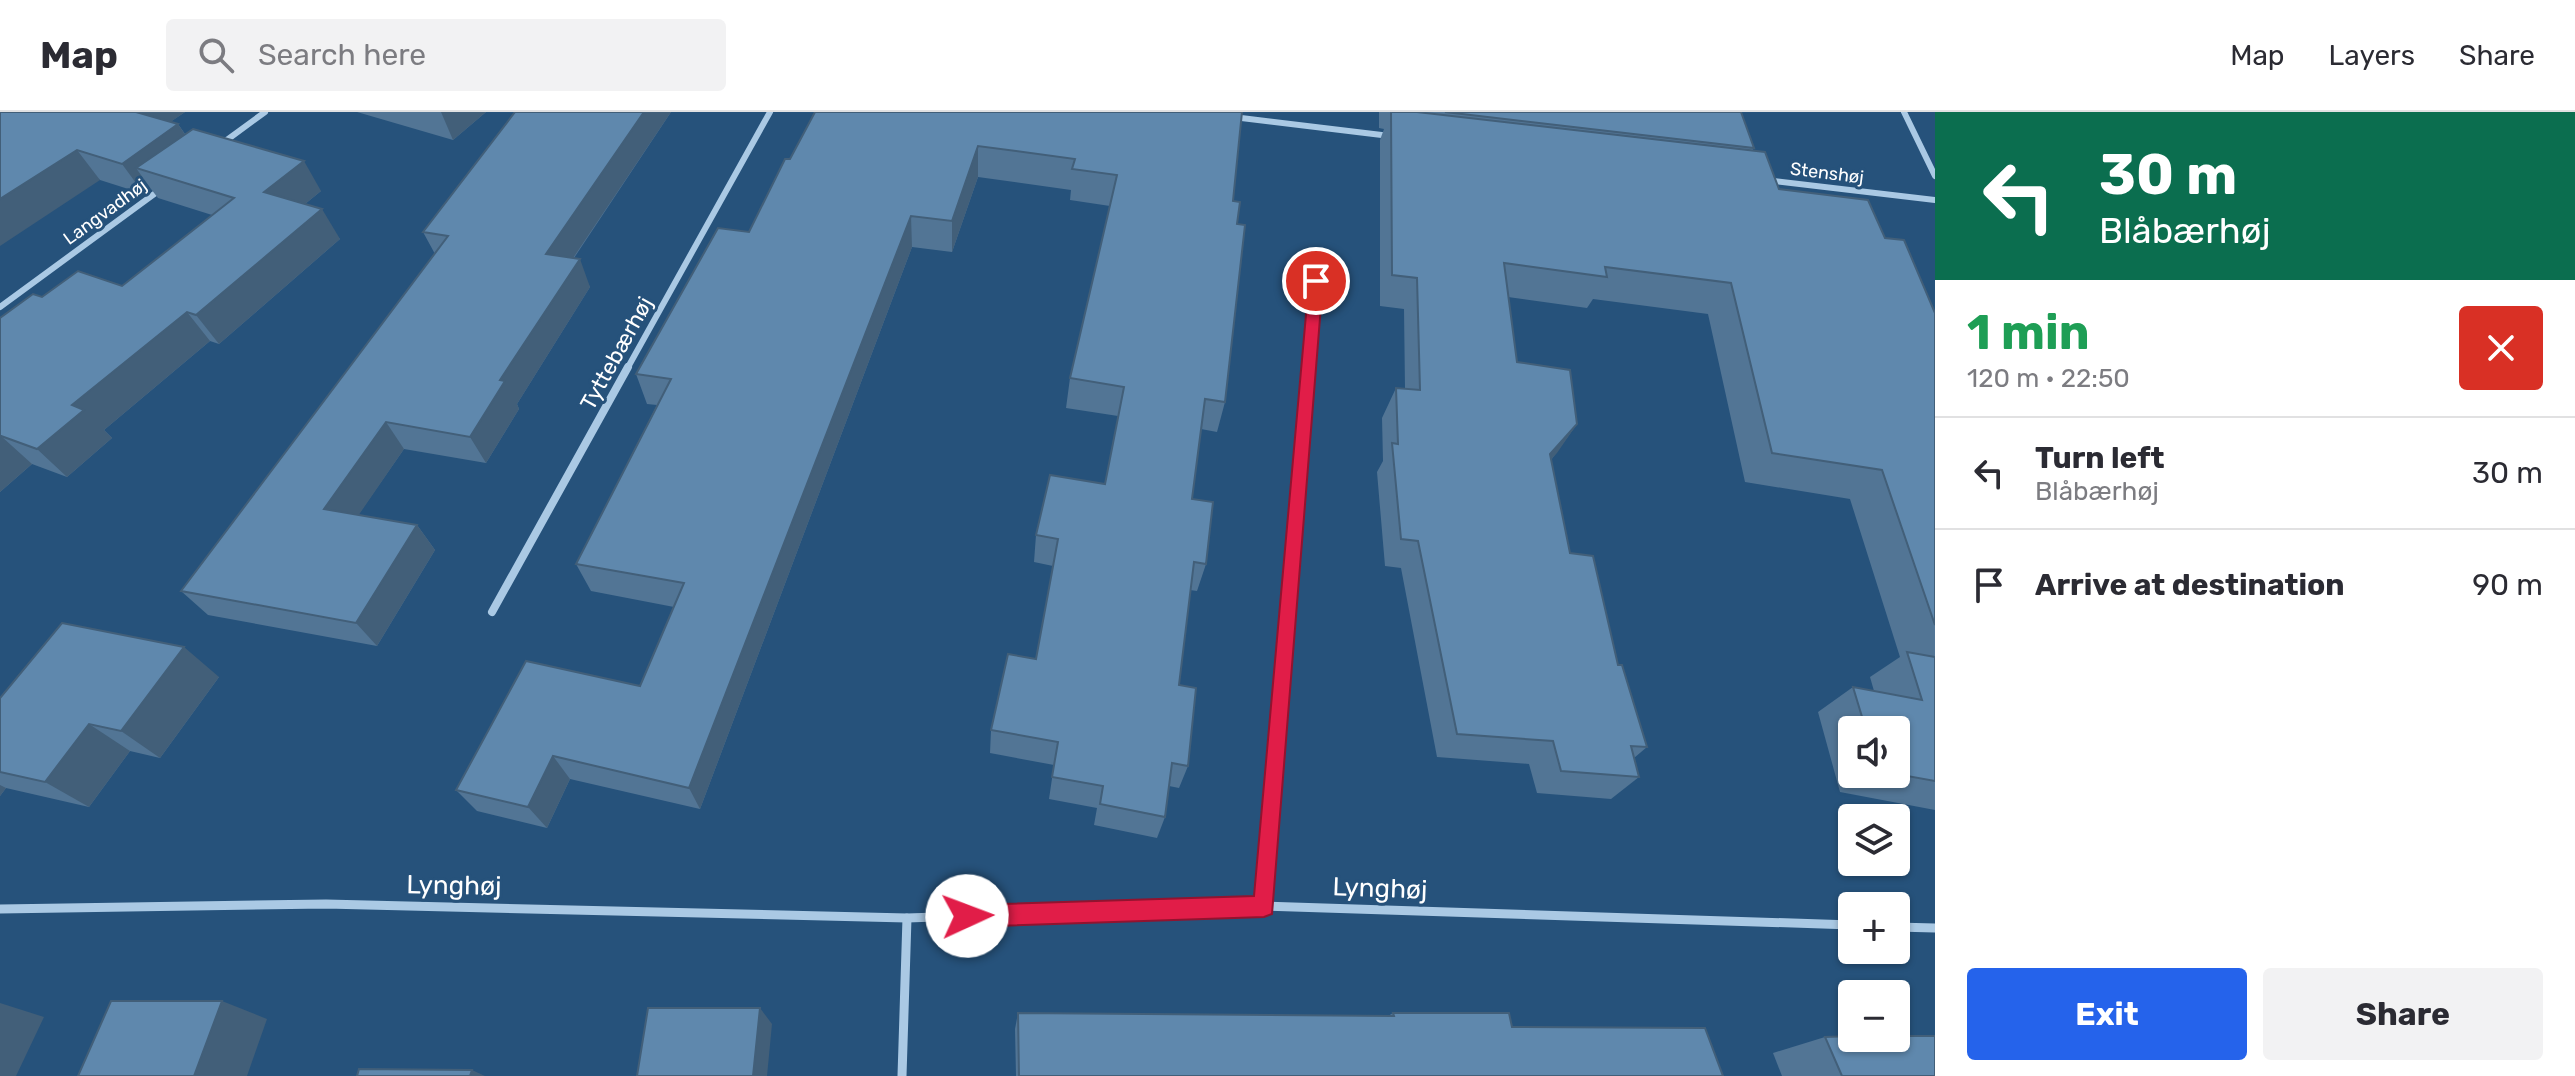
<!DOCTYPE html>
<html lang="en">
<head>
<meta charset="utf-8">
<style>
	body { margin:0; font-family:Rubik,sans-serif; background:#f2f2f3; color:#2b2b33; height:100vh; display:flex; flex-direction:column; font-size:30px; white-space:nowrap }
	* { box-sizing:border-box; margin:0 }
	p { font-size:26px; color:#7c7c81 }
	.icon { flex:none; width:44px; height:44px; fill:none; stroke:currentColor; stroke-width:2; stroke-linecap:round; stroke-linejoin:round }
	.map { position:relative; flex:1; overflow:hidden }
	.sheet { display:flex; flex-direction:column; background:#fff; width:640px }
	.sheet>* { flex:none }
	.hud { background:#0b6e4f; color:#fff; overflow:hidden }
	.buttons { position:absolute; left:1838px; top:604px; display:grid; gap:16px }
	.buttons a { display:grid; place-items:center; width:72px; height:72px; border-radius:8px; background:#fff; box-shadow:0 2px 6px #0004; font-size:40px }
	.pin { position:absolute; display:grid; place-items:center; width:68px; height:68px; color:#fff; margin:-34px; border:4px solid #fff; border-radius:50%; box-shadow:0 2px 8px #0007 }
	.me { position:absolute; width:88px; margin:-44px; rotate:88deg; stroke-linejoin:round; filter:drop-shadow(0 0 6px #0008) }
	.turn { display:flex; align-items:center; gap:28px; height:168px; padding:0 32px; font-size:36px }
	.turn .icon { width:104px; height:104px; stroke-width:2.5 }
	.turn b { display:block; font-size:56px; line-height:68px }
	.round { display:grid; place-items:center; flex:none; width:84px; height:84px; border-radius:8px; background:#f2f2f3 }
	.summary { display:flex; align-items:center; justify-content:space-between; height:136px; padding:0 32px }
	h1 { font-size:48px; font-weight:700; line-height:60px; color:#1e9e55 }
	.button { display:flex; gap:16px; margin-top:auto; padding:16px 32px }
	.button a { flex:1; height:92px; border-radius:8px; background:#2563eb; color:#fff; font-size:32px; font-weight:700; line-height:92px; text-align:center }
	.button a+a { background:#f2f2f3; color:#2b2b33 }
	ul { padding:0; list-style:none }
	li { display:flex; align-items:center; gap:24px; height:112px; padding:0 32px; border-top:2px solid #e1e1e2 }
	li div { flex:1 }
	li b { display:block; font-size:30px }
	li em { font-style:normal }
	header { display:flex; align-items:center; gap:48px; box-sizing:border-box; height:112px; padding:0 40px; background:#fff; border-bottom:2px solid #e1e1e2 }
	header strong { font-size:38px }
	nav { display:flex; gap:44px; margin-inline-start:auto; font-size:28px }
	.search { width:560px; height:72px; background:#f2f2f3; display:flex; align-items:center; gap:20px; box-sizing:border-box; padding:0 28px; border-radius:8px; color:#7c7c81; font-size:30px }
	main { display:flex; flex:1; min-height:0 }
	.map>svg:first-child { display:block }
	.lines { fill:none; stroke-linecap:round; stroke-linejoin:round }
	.street-far2 { stroke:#aac9e4; stroke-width:6 }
	.street-far1 { stroke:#aac9e4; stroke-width:8 }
	.street { stroke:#aac9e4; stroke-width:9 }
	.wall { fill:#527595; fill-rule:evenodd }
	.shaded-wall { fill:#425f79 }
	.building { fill:#5f88ad; stroke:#425f79; stroke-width:2 }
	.route { fill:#e11d48; stroke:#92132f; stroke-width:2 }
	.labels { text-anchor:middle; stroke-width:6; stroke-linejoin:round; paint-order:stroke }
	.far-street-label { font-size:18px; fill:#fff; stroke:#26527b }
	.street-label { font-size:22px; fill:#fff; stroke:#26527b }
	.near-street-label { font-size:26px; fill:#fff; stroke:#26527b }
</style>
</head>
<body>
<header>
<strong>Map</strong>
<div class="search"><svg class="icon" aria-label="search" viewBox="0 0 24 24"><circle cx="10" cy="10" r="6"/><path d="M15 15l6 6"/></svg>Search here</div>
<nav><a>Map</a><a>Layers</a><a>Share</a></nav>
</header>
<main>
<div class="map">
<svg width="1935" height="964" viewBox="0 0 1935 964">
	<rect width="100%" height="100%" fill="#26527b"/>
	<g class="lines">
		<g class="street-far2">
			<path d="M1904 0 1935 64"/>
			<path d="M1233 5 1390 24"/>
			<path d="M220 33 265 0"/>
			<path d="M1765 68 1935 88"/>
			<path d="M0 195 161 77"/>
			<path d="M627 257 770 0"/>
			<path d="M1309 257 1316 169"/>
		</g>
		<g class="street-far1">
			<path d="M492 500 628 255"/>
			<path d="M1282 573 1309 255"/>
		</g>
		<g class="street">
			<path d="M1264 794 1283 571"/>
			<path d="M0 797 326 792 907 806 1264 794 1852 813"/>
			<path d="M1896 815 1935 816"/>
			<path d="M902 964 907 806"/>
		</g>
	</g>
	<g class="wall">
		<path d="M0 0H185L170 10 178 12 185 22 321 79 305 92 340 127 219 232 210 229 104 318 112 326 67 365 32 352 0 380V206L42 185 122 174 212 103 158 86 151 77 144 82 100 68Z"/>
		<path d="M357 0H486L453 28Z"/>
		<path d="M515 0H671L574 146 590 175 517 292 519 297 486 351 404 337 358 403 417 413 435 438 377 534 208 503 181 479 435 142 423 120Z"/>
		<path d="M1242 0 1233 89 1237 112 1225 290 1217 320 1201 317 1192 387 1206 452 1197 479 1190 478 1179 573 1188 654 1179 676 1169 674 1165 705 1157 726 1094 713 1097 696 1049 687 1054 653 990 641 991 618 1036 547 1053 454 1034 450 1036 423 1105 372 1118 304 1066 296 1070 266 1110 94 1070 88 1071 78 978 65 952 140 912 135 700 697 570 667 547 716 477 699 456 678 640 574 674 495 591 479 576 452 657 293 647 292 636 262 749 120 790 47Z"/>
		<path d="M1379 0H1741L1754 36 1752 39 1779 77 1885 126 1935 201V698L1840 680 1818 600 1853 575 1874 579 1870 565 1900 545 1850 387 1745 370 1708 202 1593 187 1587 196 1508 185 1517 250 1577 312 1551 348 1570 441 1618 553 1647 635 1634 646 1639 665 1611 687 1537 681 1529 652 1437 645 1401 456 1385 454 1377 360 1383 349 1382 306 1396 276 1405 277 1404 197 1380 194V28L1384 17 1379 16ZM1852 618H1896V662H1852Z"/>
		<path d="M219 565 160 646 130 639 89 695 6 676 0 684V586Z"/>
		<path d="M1018 901 1388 904 1393 901 1512 915 1723 964H1016L1015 917Z"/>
		<path d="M1825 925 1935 964H1782L1773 941Z"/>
	</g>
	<g class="shaded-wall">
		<path d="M127 0H185L146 27Z"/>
		<path d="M441 0H486L453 28Z"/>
		<path d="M644 0H671L557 170 546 142Z"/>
		<path d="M178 12 198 42 136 56 151 77 144 82 122 52Z"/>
		<path d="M978 34V65L952 140V109Z"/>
		<path d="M77 38 100 68 0 134V87Z"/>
		<path d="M304 49 321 79 283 110 264 80Z"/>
		<path d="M322 97 340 127 219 232 196 203Z"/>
		<path d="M911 104 912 135 700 697 689 676Z"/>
		<path d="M580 147 590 175 517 292 519 297 486 351 470 325 500 268Z"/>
		<path d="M187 200 210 229 104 318 112 326 67 365 37 337 72 293Z"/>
		<path d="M386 310 404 337 345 423 324 397Z"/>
		<path d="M1577 312 1557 341 1530 371 1550 342Z"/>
		<path d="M1 324 32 352 0 380V325Z"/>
		<path d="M417 413 435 438 377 534 356 511Z"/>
		<path d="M184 535 219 565 160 646 121 619Z"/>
		<path d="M89 612 130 639 89 695 45 670Z"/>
		<path d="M553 644 570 667 547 716 528 695Z"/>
		<path d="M0 673 6 676 0 684Z"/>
		<path d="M222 889 267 907 247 964H194Z"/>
		<path d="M0 891 44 905 16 964H0Z"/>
		<path d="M760 896 772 912 767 964H753Z"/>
		<path d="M472 958 485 964H470Z"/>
	</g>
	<g class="building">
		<path d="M0 0H136L178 12 122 52 77 38 0 87Z"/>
		<path d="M515 0H644L546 142 580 147 500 268 505 269 470 325 386 310 324 397 417 413 356 511 181 479 448 124 423 120Z"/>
		<path d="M815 0H1242L1233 89 1240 90 1237 112 1245 113 1225 290 1205 287 1192 387 1213 390 1206 452 1194 450 1179 573 1196 576 1188 654 1172 651 1165 705 1100 692 1103 674 1052 665 1058 630 991 618 1008 542 1036 547 1058 427 1036 423 1050 363 1105 372 1124 275 1070 266 1117 63 1072 57 1075 47 978 34 952 109 911 104 689 676 553 644 528 695 456 678 526 549 640 574 684 471 576 452 671 267 636 262 718 116 749 120 785 47H790Z"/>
		<path d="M1391 0H1417L1765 40 1779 77 1868 88 1885 126 1904 128 1935 201V513L1882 358 1772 341 1731 171 1605 155 1607 165 1504 151 1517 250 1570 258 1577 312 1550 342 1570 441 1593 444 1618 553H1622L1647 635 1631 634 1639 665 1561 659 1553 629 1457 622 1418 429 1401 427 1392 331 1398 332 1396 276 1420 278 1417 166 1392 163Z"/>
		<path d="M1445 0H1741L1754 36Z"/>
		<path d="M193 17 304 49 264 80 322 97 196 203 187 200 72 293 84 298 37 337 1 324 0 325V206L33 182 42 185 78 159 122 174 234 86 136 56Z"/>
		<path d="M62 511 184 535 121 619 89 612 45 670 0 660V586Z"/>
		<path d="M1907 540 1935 545V669L1896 662V618H1866L1853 575 1922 588Z"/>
		<path d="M111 889H222L194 964H78Z"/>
		<path d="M648 896H760L753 964H637Z"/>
		<path d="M1018 901 1394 904 1393 901H1509L1512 915 1705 916 1723 964H1019Z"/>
		<path d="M1852 924V926H1896V924H1935V964H1842L1825 925Z"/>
		<path d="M359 957 472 958 470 964H357Z"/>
	</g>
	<path class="route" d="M1316 165 1323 169 1272 802 1264 805 967 815 959 812 956 804 959 796 967 793 1254 784 1309 169Z"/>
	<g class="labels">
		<g class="far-street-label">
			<text transform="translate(1827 61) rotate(7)" y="6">Stenshøj</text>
			<text transform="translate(105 100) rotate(-36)" y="6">Langvadhøj</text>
		</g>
		<g class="street-label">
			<text transform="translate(616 241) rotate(-61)" y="8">Tyttebærhøj</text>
		</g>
		<g class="near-street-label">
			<text transform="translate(454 773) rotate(1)" y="9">Lynghøj</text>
			<text transform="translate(1380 776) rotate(2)" y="9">Lynghøj</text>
		</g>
	</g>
</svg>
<div class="buttons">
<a><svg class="icon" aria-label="sound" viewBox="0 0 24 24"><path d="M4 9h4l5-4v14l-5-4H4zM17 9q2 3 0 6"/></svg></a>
<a><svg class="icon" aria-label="layers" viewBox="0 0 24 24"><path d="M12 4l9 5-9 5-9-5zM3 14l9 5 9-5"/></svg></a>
<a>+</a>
<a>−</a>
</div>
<div class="pin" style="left:1316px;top:169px;background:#d93025"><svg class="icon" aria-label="arrive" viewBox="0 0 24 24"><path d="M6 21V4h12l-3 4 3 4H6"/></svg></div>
<svg class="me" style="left:967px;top:804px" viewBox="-20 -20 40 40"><circle r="19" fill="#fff"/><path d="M0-13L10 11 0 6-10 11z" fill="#e11d48"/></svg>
</div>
<section class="sheet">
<div class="hud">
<div class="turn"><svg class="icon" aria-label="left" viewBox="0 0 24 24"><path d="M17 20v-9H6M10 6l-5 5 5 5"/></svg><div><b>30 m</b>Blåbærhøj</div></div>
</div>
<div class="summary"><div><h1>1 min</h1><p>120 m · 22:50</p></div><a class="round" style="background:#d93025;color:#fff"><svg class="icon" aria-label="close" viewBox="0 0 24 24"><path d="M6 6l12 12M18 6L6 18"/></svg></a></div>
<ul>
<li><svg class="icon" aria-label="left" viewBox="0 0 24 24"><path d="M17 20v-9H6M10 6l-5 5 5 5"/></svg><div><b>Turn left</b><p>Blåbærhøj</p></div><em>30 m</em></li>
<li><svg class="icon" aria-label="arrive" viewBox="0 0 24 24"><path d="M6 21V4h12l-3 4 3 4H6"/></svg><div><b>Arrive at destination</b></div><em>90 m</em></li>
</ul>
<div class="button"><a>Exit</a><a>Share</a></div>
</section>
</main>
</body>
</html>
